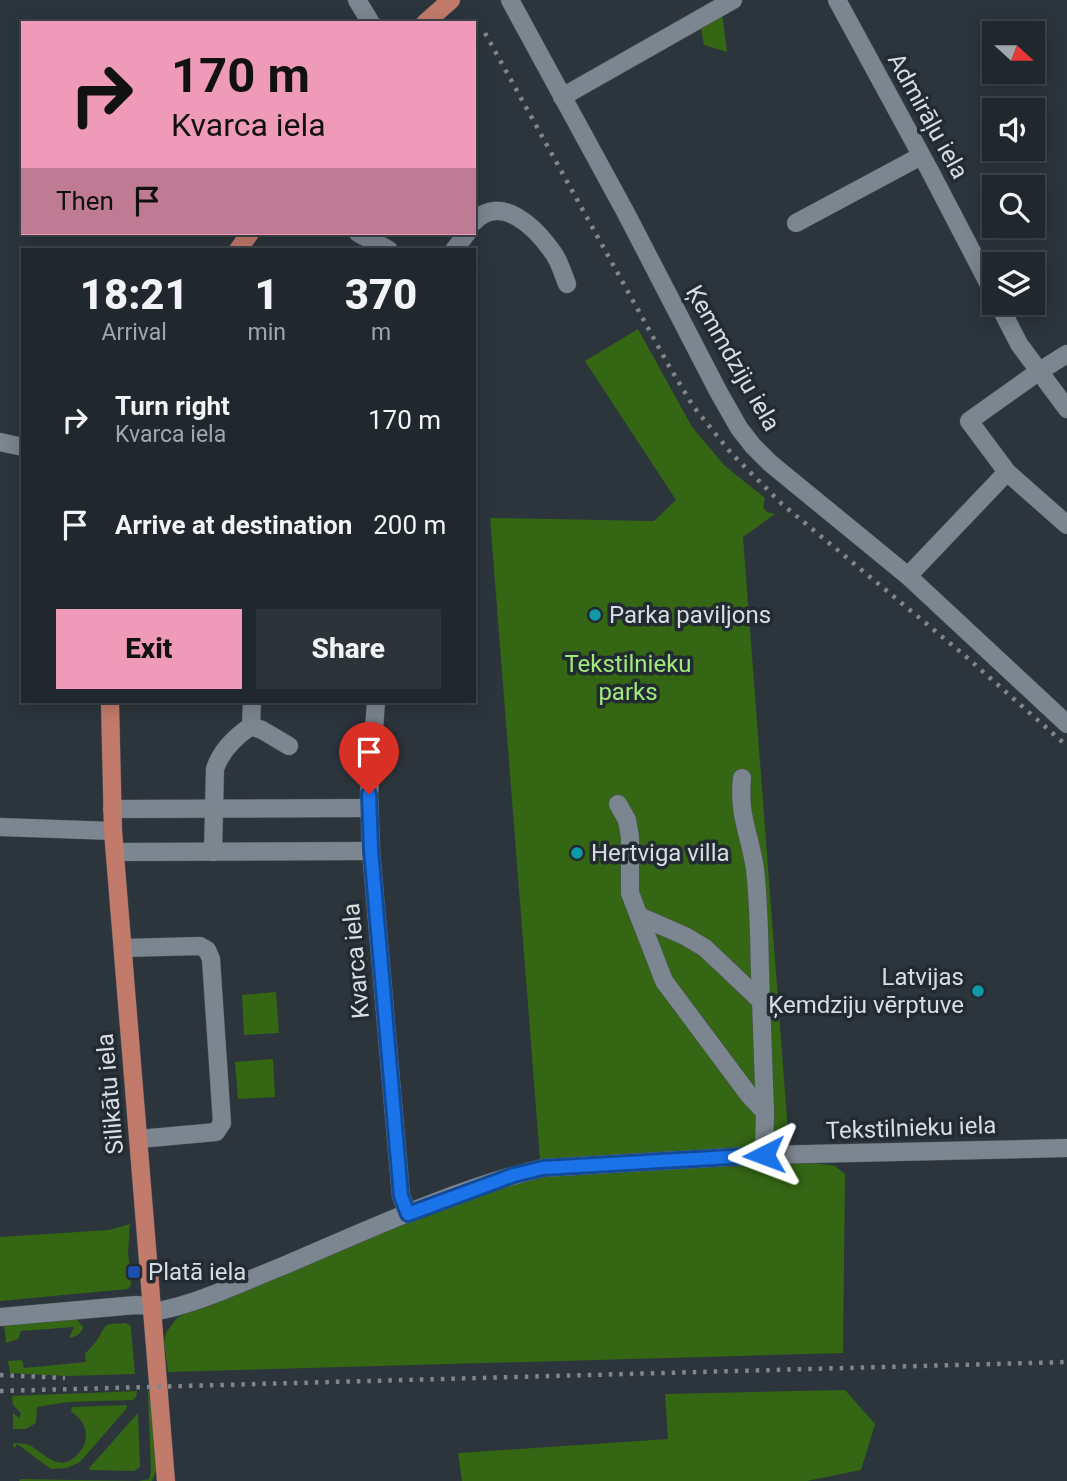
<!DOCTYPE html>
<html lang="en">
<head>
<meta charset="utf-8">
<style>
	body { margin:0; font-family:Roboto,sans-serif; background:#2d3439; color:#f1f3f6; height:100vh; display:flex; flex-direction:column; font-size:26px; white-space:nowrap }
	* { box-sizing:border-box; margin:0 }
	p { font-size:23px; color:#a2a6aa }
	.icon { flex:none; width:38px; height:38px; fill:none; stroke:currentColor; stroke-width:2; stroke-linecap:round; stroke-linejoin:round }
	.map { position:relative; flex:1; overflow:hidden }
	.details { position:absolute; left:21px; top:248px; width:455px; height:455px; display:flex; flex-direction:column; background:#21282d; border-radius:0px; box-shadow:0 4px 18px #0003,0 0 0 2px #3e4449 }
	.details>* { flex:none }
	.guide { position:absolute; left:21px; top:21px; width:455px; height:214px; border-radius:0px; box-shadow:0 4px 18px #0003,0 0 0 2px #3e4449; background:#ef9ab8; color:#111; overflow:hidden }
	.needle { width:46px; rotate:111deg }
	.controls { position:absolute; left:982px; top:21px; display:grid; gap:14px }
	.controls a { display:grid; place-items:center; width:63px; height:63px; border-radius:0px; background:#21282d; box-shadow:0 4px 18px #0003,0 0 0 2px #3e4449; font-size:35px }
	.pin { position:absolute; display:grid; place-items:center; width:60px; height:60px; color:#fff; margin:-72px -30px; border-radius:50% 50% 50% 0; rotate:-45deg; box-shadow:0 0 7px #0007 }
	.pin .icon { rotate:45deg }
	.me { position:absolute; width:77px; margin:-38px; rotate:267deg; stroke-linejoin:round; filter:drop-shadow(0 0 5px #0008) }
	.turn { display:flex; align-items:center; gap:24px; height:147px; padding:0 35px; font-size:32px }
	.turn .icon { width:91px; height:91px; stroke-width:2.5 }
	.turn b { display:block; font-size:49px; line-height:60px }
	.then { display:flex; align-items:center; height:66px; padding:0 35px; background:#0003; gap:14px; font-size:26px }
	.eta { display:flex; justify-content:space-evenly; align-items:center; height:119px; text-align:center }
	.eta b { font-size:42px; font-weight:800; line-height:49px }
	.button { display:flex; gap:14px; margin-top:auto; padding:14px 35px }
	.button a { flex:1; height:80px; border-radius:0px; background:#ef9ab8; color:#111; font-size:28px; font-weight:800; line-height:80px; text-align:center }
	.button a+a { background:#2d3439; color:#f1f3f6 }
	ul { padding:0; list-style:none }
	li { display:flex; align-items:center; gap:21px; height:105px; padding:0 35px }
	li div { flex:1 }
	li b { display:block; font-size:26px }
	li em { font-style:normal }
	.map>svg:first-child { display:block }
	.green { fill:#346614 }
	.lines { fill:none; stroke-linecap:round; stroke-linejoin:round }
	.minor-casing { stroke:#4b5258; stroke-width:19 }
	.major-casing { stroke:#4b5258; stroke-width:19 }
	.minor { stroke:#7c8690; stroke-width:18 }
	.major { stroke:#c27b6b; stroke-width:18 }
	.rail { stroke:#7f868c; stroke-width:4.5; stroke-dasharray:3.5 7; stroke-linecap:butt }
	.route-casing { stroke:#114b97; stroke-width:18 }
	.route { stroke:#1a73e8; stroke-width:12 }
	.culture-dot { fill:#0f9aa8; stroke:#222b32; stroke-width:2.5 }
	.transit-dot { fill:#1a4fb4; stroke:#222b32; stroke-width:2.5 }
	.labels { text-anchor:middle; stroke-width:7; stroke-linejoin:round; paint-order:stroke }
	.street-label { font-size:24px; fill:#d8dde2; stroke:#222b32 }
	.poi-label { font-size:24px; fill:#d8dde2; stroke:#222b32; text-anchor:start }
	.park-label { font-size:24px; fill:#a1e97d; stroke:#222b32 }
</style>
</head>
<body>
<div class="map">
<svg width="1067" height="1481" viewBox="0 0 1067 1481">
	<rect width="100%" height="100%" fill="#2c353c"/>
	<g class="green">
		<path d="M722 12 727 52 704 45 701 28Z"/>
		<path d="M638 329 692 427 725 466 765 498 763 507 767 512 775 514 743 537 789 1145 540 1159 490 518 654 521 676 500 585 361Z"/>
		<path d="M276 992 279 1033 244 1035 242 995Z"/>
		<path d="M273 1059 275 1097 238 1099 235 1062Z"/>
		<path d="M815 1163 835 1166 845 1174 843 1353 168 1372 164 1341 167 1331 178 1317 209 1302 303 1267 465 1198 513 1180 556 1174Z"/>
		<path d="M130 1224 128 1251 131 1285 128 1289 0 1301V1237L109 1230Z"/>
		<path d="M76 1318 83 1327C81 1334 77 1336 69 1338L74 1327 21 1331 18 1339 6 1343 4 1323Z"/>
		<path d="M125 1323 130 1325 131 1329 135 1374 67 1376 10 1373 8 1361 22 1360 24 1368 86 1362 85 1353C97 1345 103 1327 107 1325 111 1323 120 1324 125 1323Z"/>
		<path d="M845 1390 875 1424 861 1470 807 1481H462L458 1453 668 1439 665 1394Z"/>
		<path d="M137 1391 136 1397 133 1400 68 1402 37 1407 36 1423 26 1429H13V1413L19 1418 21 1413 13 1405 12 1396Z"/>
		<path d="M148 1391H151L157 1468 152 1481H19L21 1479 138 1481 149 1479 151 1472Z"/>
		<path d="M126 1405 127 1408 80 1462 67 1468 51 1469 17 1444 14 1449 13 1443C20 1443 28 1443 34 1448 51 1460 64 1473 81 1450 86 1444 87 1437 85 1429 83 1421 78 1416 71 1412L72 1407Z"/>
		<path d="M138 1413 140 1467 134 1471 90 1470 89 1468Z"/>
	</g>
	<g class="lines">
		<defs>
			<g id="minor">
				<path d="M357 0 371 23"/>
				<path d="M510 0 627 215 718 391 739 428 753 446 770 463 908 576 1067 724"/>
				<path d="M837 0 931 173 994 294"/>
				<path d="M562 97 733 0"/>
				<path d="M474 222C501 192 537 229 554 254 560 263 563 274 567 284"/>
				<path d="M796 223 921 156"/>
				<path d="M358 233 389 250"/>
				<path d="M454 250 467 233"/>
				<path d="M998 303 1019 344 1067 409"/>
				<path d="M0 442 23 447"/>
				<path d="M1007 472 1067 525"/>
				<path d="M908 576 1007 472 969 421 1038 372 1067 354"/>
				<path d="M252 702 251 726 262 730 289 746"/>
				<path d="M376 702 369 794 371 851 401 1196 408 1214"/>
				<path d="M742 778C738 816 750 834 755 869 760 912 759 957 761 1001"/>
				<path d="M618 804 627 820 630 837V893L664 981 749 1095 765 1112"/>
				<path d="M112 809 369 808"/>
				<path d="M0 827 113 831"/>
				<path d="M115 852 371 851"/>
				<path d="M213 852 215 769C221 750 235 737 251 726"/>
				<path d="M639 916 685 936 705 948 761 1001 765 1112 764 1155"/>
				<path d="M123 948 200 946 207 950 211 959 222 1123 216 1132 139 1139"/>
				<path d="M153 1312C198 1304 240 1283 283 1266 368 1230 454 1189 543 1168L764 1155 1067 1148"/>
				<path d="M0 1317 136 1305 152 1306"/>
			</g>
			<g id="major">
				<path d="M425 23 451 0"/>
				<path d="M238 250 250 233"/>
				<path d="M110 702 113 831 166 1481"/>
			</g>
		</defs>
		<use href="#minor" class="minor-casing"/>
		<use href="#major" class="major-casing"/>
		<use href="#minor" class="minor"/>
		<use href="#major" class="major"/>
		<g class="rail">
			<path d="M485 33 669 366 693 406 731 453 782 504 963 654 1067 746"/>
			<path d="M0 1375 65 1378"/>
			<path d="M0 1391 1067 1362"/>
		</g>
	</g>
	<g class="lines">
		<defs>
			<path id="route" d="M369 794 371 850 401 1196 408 1214 514 1175 543 1168 764 1155"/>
		</defs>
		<use href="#route" class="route-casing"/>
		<use href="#route" class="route"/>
	</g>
	<g class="culture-dot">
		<circle cx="595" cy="615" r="7"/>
		<circle cx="577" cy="853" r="7"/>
		<circle cx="978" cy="991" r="7"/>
	</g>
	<rect class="transit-dot" x="127" y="1265" width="14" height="14" rx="3.5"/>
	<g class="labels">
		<g class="street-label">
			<text transform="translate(928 116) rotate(61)" y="8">Admirāļu iela</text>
			<text transform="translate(733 358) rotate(60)" y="8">Ķemmdziju iela</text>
			<text transform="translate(356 961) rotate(-95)" y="8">Kvarca iela</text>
			<text transform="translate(110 1094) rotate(-95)" y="8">Silikātu iela</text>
			<text transform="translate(911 1128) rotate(-2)" y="8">Tekstilnieku iela</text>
		</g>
		<g class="poi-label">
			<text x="609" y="623">Parka paviljons</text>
			<text x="591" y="861">Hertviga villa</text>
			<text x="964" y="985" text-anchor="end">Latvijas<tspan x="964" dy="28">Ķemdziju vērptuve</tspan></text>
			<text x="148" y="1280">Platā iela</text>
		</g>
		<g class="park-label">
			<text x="628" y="672">Tekstilnieku<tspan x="628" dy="28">parks</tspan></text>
		</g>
	</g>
</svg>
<div class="controls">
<a><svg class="needle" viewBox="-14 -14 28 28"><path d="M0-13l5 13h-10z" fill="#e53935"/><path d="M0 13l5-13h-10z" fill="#a2a6aa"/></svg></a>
<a><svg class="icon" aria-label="sound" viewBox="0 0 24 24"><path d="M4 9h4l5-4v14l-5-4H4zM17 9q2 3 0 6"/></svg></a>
<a><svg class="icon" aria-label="search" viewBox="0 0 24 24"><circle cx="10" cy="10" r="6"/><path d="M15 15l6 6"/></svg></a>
<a><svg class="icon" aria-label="layers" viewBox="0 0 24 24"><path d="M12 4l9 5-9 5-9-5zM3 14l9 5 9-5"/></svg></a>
</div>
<div class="pin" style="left:369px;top:794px;background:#d93025"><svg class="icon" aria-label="arrive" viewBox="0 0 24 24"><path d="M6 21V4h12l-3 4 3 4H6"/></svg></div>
<svg class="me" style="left:764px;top:1155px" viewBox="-20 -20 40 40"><path d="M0-17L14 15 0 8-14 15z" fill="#1a73e8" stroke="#fff" stroke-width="4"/></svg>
<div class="guide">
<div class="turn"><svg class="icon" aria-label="right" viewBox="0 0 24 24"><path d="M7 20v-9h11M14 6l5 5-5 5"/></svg><div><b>170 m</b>Kvarca iela</div></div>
<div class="then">Then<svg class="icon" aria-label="arrive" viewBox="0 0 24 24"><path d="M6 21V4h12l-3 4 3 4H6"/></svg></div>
</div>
<section class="details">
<div class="eta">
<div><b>18:21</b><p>Arrival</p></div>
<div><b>1</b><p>min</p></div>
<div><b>370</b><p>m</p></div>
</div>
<ul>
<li><svg class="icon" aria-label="right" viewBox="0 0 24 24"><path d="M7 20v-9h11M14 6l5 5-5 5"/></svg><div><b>Turn right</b><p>Kvarca iela</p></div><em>170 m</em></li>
<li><svg class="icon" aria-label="arrive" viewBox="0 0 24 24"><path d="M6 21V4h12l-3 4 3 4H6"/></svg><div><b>Arrive at destination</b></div><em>200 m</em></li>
</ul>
<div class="button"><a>Exit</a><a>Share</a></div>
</section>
</div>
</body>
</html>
